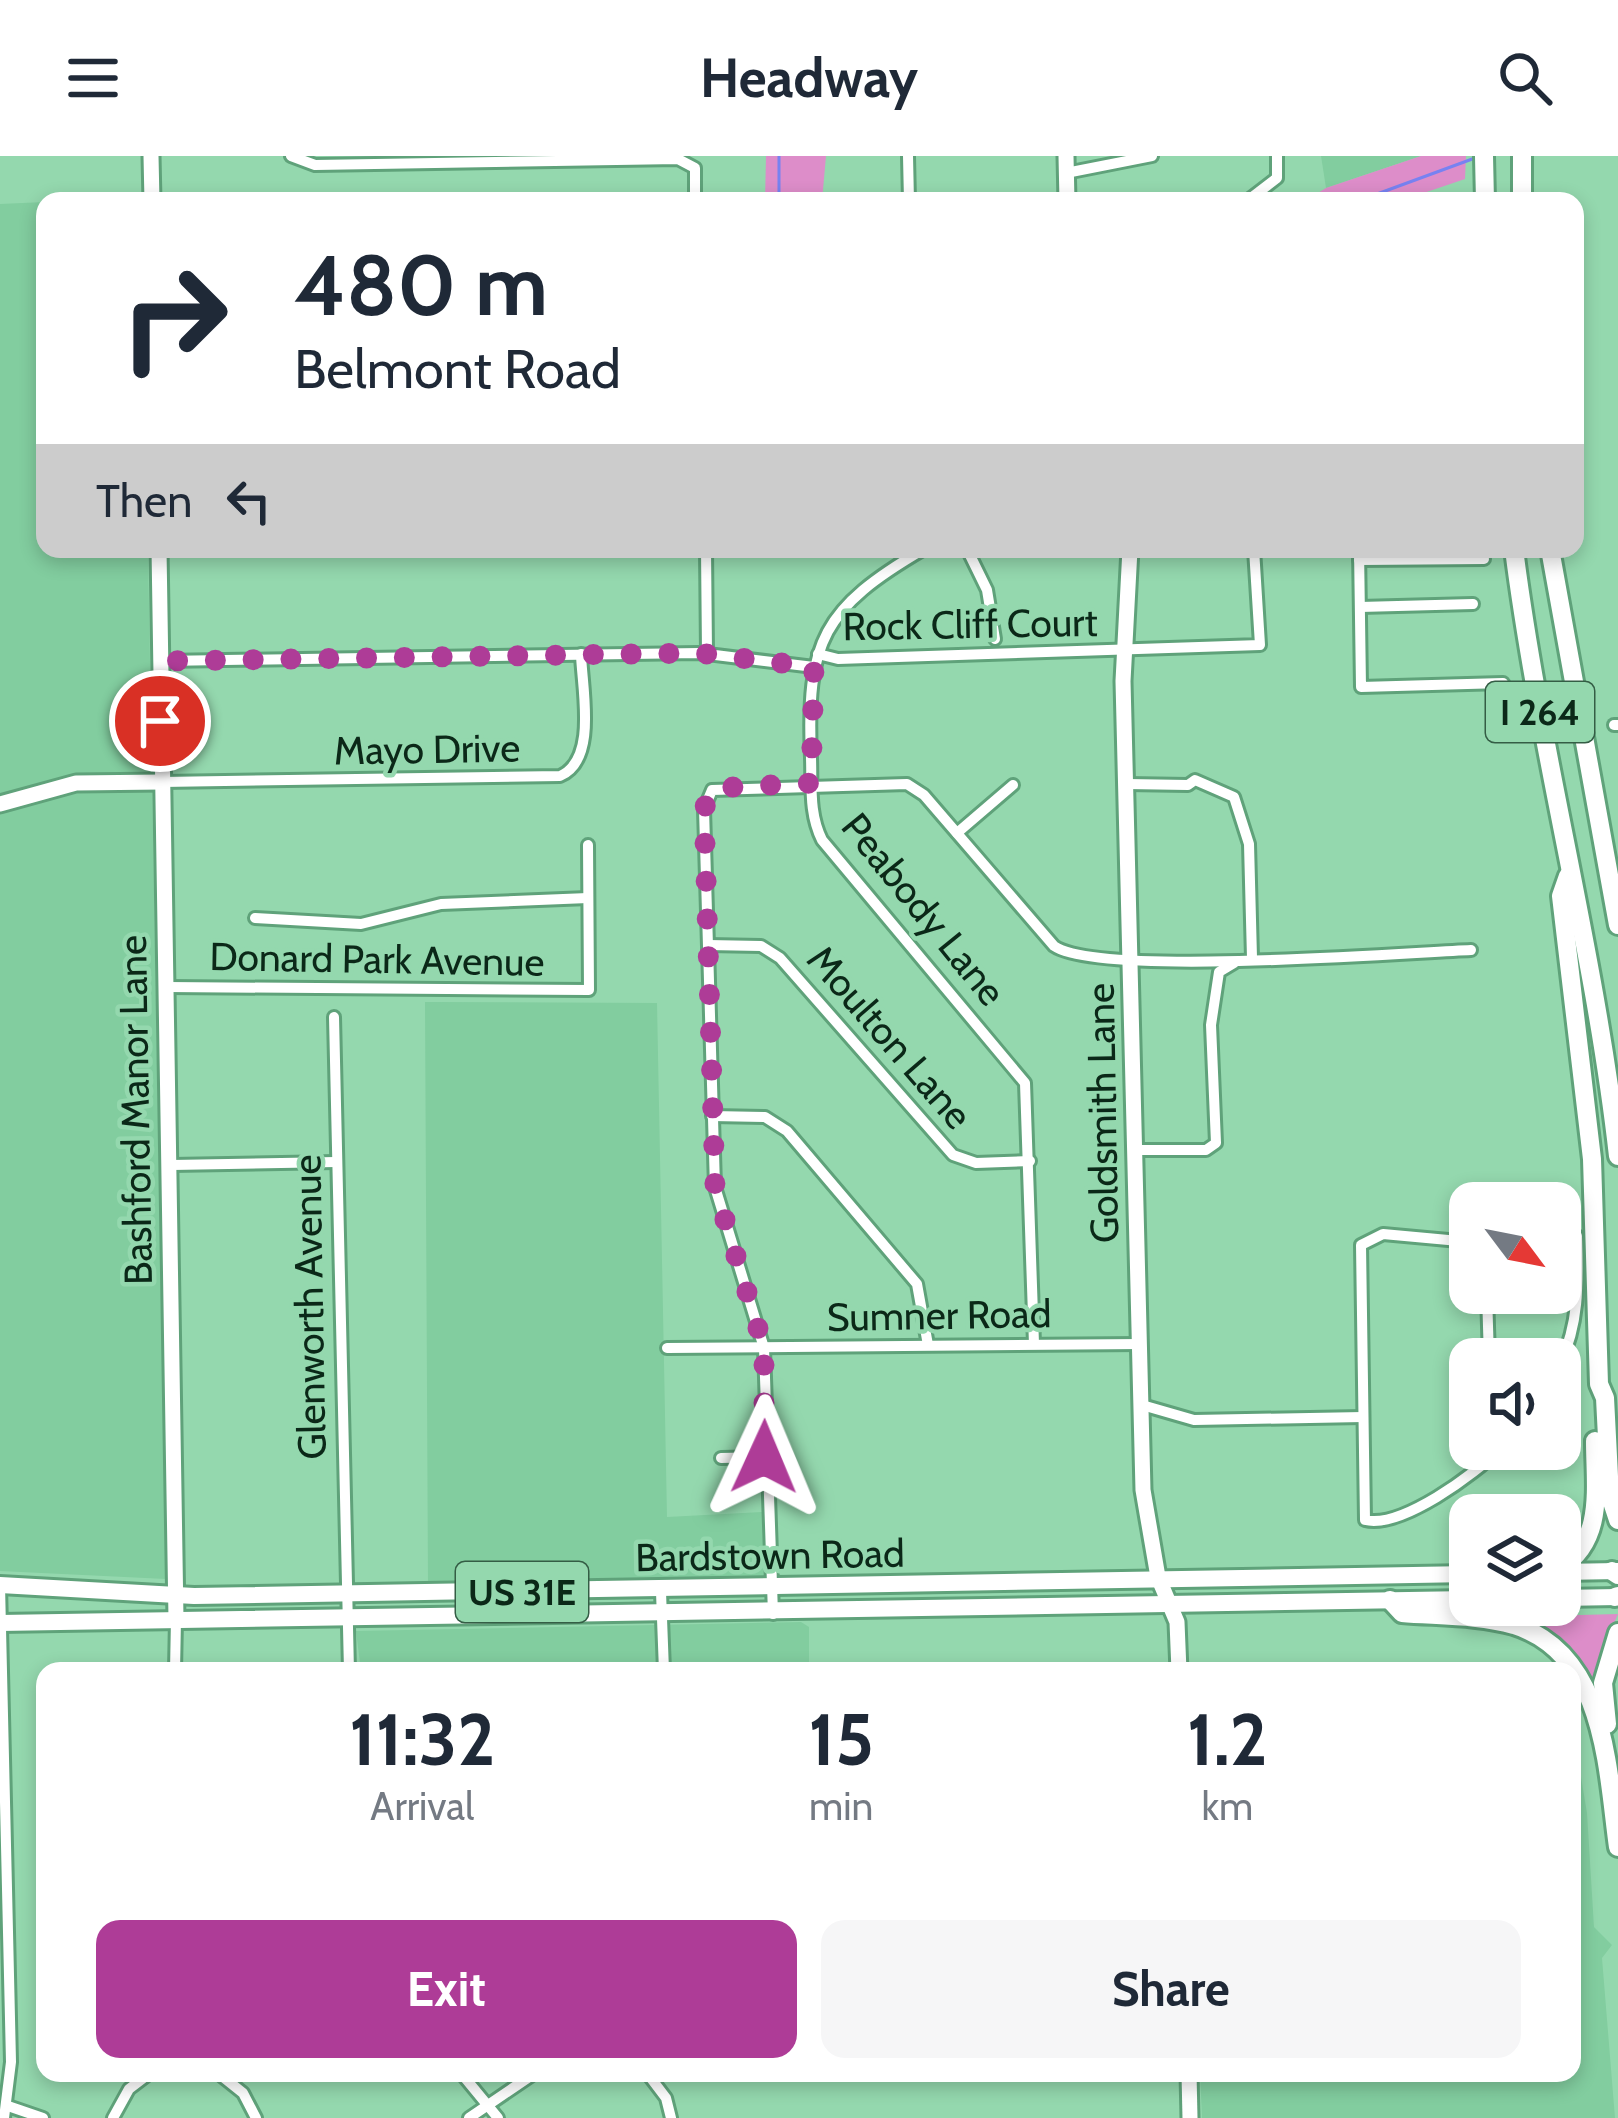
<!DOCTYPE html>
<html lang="en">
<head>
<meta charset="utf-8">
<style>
	body { margin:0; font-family:Cabin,sans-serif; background:#f6f6f7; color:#1f2937; height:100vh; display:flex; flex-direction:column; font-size:45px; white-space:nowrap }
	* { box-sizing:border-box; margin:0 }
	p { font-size:39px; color:#747a83 }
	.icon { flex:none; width:66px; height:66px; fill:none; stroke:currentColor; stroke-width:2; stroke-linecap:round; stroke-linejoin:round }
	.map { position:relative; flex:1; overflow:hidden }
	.panel { position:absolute; left:36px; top:1506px; width:1545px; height:420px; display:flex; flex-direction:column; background:#fff; border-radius:24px; box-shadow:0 6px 18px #0003 }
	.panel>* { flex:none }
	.top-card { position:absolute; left:36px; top:36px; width:1548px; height:366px; border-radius:24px; box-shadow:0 6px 18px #0003; background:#fff; color:#1f2937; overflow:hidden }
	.needle { width:78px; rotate:122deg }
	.controls { position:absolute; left:1449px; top:1026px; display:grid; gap:24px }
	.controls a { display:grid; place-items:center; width:132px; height:132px; border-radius:24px; background:#fff; box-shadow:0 6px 18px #0003; font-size:60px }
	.pin { position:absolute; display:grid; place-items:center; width:102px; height:102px; color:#fff; margin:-51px; border:6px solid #fff; border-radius:50%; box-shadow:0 3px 12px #0007 }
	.me { position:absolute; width:132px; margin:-66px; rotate:1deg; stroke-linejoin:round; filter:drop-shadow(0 0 9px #0008) }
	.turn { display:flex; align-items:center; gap:42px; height:252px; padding:0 60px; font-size:54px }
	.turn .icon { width:156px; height:156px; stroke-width:2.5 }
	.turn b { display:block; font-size:84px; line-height:102px }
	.then { display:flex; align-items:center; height:114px; padding:0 60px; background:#0003; gap:24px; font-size:45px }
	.eta { display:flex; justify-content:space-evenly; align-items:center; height:204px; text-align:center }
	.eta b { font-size:72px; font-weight:700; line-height:84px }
	.cta { display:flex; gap:24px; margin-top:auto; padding:24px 60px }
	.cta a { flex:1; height:138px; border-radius:24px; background:#ae3c97; color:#fff; font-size:48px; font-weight:700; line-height:138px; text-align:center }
	.cta a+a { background:#f6f6f7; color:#1f2937 }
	header { display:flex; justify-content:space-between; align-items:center; height:156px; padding:0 60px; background:#fff; font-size:54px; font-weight:700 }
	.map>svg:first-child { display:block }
	.built { fill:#82cd9f }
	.green { fill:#dd8dc9 }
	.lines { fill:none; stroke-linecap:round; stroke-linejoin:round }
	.stream { stroke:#7782f1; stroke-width:3 }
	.street-casing { stroke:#5fa27a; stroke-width:16 }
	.secondary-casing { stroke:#5fa27a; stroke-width:21 }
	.primary-casing { stroke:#5fa27a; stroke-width:22 }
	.highway-casing { stroke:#5fa27a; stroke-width:24 }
	.street { stroke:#fff; stroke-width:10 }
	.secondary { stroke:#fff; stroke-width:15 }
	.primary { stroke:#fff; stroke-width:16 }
	.highway { stroke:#fff; stroke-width:18 }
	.route { stroke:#ae3c97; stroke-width:21; stroke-dasharray:0 37.8 }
	.labels { text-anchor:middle; stroke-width:9; stroke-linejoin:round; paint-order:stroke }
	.shield { fill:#94d8ae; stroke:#345d45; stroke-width:3 }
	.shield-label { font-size:36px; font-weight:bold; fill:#0b2818 }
	.street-label { font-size:39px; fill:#0b2818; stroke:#94d8ae }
</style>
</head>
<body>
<header><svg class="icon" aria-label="menu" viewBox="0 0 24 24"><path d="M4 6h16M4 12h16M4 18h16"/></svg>Headway<svg class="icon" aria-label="search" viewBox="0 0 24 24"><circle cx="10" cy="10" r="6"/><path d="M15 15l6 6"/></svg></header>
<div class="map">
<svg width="1618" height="1962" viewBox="0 0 1618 1962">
	<rect width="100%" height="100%" fill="#94d8ae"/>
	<g class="built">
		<path d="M1321 0H1421L1326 32Z"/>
		<path d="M45 46V393H148L166 1423 0 1415V48Z"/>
		<path d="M425 846 657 847 667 1361 762 1356 764 1425 428 1429Z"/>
		<path d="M801 1466 809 1471V1515H361L356 1475Z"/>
		<path d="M1572 1567 1587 1657 1594 1771 1612 1789 1602 1802 1615 1962H1202L1200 1917H1572Z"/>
	</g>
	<g class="green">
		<path d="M766 0H826L822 45H765Z"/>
		<path d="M1421 0H1466L1465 23 1400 45H1305L1326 32Z"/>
		<path d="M1618 1458 1602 1495 1598 1542 1582 1514 1500 1461Z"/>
	</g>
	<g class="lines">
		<g class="stream">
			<path d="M779 0V45"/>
			<path d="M1358 45 1475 2"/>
		</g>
		<defs>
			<g id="street">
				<path d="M291 0 315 9 678 3 695 12V45"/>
				<path d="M908 0 909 45"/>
				<path d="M1066 17 1152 0"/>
				<path d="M1247 45 1277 22V0"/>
				<path d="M706 393 707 497"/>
				<path d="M924 393C823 452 806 485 811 602 812 631 809 658 822 684L1025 927 1034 1188"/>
				<path d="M967 393 987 434 995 483"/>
				<path d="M1359 393 1361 531 1503 527"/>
				<path d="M1359 404 1484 403"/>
				<path d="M1360 451 1473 448"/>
				<path d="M818 498 838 503 1260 489 1254 393"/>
				<path d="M162 505 699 497 814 511"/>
				<path d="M1614 569H1618"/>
				<path d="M162 626 560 620C598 604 582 533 581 498"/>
				<path d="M1127 628 1188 629 1195 624 1234 641 1249 688 1252 802"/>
				<path d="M957 677 1013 629"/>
				<path d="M255 762 361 768 441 748 588 742"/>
				<path d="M708 789 761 790 780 802 953 999 976 1007 1030 1005"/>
				<path d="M167 831 589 834 588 689"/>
				<path d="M334 861 349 1515"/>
				<path d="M712 960 765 961 787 975 917 1128 928 1189"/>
				<path d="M1136 994H1206L1216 987 1211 869 1219 816 1234 807"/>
				<path d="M172 1009 336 1006"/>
				<path d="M1560 1081 1577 1080C1578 1125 1580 1166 1560 1208"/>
				<path d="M1470 1086 1383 1078 1361 1089 1365 1364C1401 1373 1475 1318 1500 1293"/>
				<path d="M1487 1137 1489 1203"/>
				<path d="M667 1192 1141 1188"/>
				<path d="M1142 1249 1194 1264 1363 1261"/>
				<path d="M721 1302 764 1301"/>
				<path d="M0 1429 11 1906 4 1962"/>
				<path d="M661 1436 664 1515"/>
				<path d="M773 1458 764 1192 715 1031 704 653 712 634 907 628 924 639 1054 790C1099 821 1399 797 1471 794"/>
				<path d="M175 1515 176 1463"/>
				<path d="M218 1917 243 1937 256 1962"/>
				<path d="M461 1917 498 1962"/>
				<path d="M647 1917 666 1942 671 1962"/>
				<path d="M8 1950 43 1962"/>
				<path d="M113 1962 129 1933 150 1917"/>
				<path d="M469 1962 535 1917"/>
			</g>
			<g id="secondary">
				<path d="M151 0 152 45"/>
				<path d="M1066 0 1067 45"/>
				<path d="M159 393 176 1463"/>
				<path d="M1130 393 1123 525 1143 1334 1158 1421 1177 1466 1179 1515"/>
				<path d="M0 648 76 627 162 626"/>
				<path d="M1189 1917 1190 1962"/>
			</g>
			<g id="primary">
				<path d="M1560 1416 1618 1415"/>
				<path d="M0 1429 194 1440 1470 1418"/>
				<path d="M1560 1442 1618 1441"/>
				<path d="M0 1467 1470 1443"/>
			</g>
			<g id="highway">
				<path d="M1484 0 1485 45"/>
				<path d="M1522 0V45"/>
				<path d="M1514 393C1540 597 1595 795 1618 1000"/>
				<path d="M1550 393 1618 769"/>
				<path d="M1568 720 1561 740 1592 1003 1599 1228 1605 1242 1610 1340 1618 1364"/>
				<path d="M1560 1412C1605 1384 1595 1332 1595 1285"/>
				<path d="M1612 1415 1618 1419"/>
				<path d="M1615 1441 1618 1440"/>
				<path d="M1390 1444 1402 1457C1438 1460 1479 1459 1514 1469 1606 1498 1607 1612 1618 1691"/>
				<path d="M1607 1568 1603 1527 1618 1477"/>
			</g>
		</defs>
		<use href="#street" class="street-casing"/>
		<use href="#secondary" class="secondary-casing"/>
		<use href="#primary" class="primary-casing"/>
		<use href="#highway" class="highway-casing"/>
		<use href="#street" class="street"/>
		<use href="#secondary" class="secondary"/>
		<use href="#primary" class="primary"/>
		<use href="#highway" class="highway"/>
	</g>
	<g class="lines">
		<path class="route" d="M160 565 162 505 699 497 814 511 811 627 716 632 704 652 715 1031 764 1192V1301"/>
	</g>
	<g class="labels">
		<g class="shield">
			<rect x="1486" y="526" width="108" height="60" rx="9"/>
			<rect x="456" y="1406" width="132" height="60" rx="9"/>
		</g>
		<g class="shield-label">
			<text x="1540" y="569">I 264</text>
			<text x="522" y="1449">US 31E</text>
		</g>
		<g class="street-label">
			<text transform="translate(970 468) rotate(-1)" y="14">Rock Cliff Court</text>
			<text transform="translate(427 593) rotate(-1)" y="14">Mayo Drive</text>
			<text transform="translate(924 753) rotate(51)" y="14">Peabody Lane</text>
			<text transform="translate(377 803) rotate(1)" y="14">Donard Park Avenue</text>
			<text transform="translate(890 881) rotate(49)" y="14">Moulton Lane</text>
			<text transform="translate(135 954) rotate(-91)" y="14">Bashford Manor Lane</text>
			<text transform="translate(1102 957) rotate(-91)" y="14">Goldsmith Lane</text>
			<text transform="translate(309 1151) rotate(-91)" y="14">Glenworth Avenue</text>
			<text transform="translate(939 1159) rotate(-1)" y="14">Sumner Road</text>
			<text transform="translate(770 1399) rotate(-1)" y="14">Bardstown Road</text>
		</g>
	</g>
</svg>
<div class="controls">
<a><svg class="needle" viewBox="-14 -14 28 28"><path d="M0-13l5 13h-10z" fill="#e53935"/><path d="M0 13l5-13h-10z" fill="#747a83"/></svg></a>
<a><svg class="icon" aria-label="sound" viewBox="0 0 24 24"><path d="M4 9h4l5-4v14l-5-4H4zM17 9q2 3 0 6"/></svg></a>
<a><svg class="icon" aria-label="layers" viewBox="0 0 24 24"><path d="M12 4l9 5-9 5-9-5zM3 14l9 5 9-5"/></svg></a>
</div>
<div class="pin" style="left:160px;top:565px;background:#d93025"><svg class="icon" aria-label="arrive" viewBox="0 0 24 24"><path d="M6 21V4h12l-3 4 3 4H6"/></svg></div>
<svg class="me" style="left:764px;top:1301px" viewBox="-20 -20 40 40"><path d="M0-17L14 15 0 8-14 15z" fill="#ae3c97" stroke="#fff" stroke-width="4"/></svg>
<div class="top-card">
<div class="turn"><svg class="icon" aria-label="right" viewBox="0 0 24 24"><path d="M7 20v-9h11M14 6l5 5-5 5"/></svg><div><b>480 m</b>Belmont Road</div></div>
<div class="then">Then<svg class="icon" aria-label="left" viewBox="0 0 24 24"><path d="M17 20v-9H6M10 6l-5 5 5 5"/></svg></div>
</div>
<section class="panel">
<div class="eta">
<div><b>11:32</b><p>Arrival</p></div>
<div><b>15</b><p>min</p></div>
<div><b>1.2</b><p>km</p></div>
</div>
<div class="cta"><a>Exit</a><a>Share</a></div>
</section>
</div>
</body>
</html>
